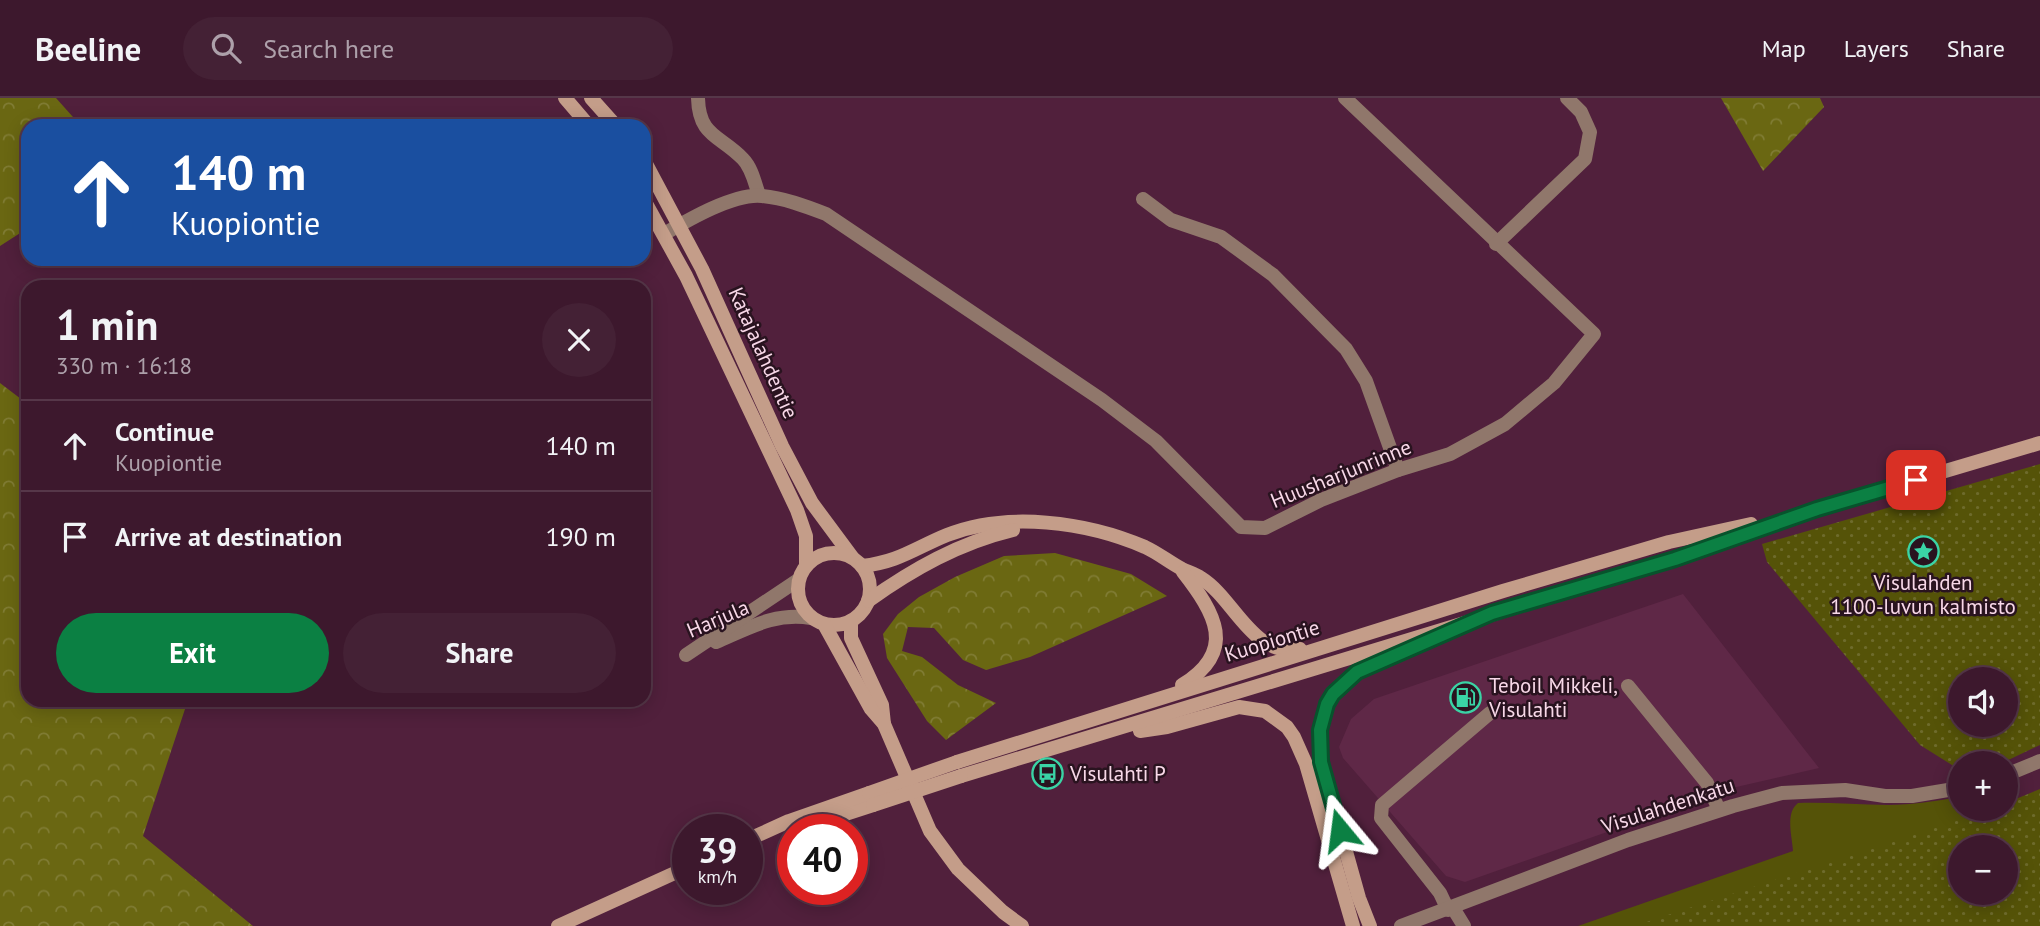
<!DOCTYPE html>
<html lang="en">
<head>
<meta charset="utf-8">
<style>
	body { margin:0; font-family:"PT Sans",sans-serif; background:#442135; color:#f1f3f6; height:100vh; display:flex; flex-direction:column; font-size:26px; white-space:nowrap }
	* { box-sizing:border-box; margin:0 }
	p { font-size:23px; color:#ada0aa }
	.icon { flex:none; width:38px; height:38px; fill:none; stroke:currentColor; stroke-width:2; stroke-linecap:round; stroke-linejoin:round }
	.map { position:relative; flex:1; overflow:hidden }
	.panel { position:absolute; left:21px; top:182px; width:630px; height:427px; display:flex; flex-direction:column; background:#3d182d; border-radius:21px; box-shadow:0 4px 18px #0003,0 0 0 2px #563749 }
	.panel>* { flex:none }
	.guide { position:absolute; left:21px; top:21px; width:630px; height:147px; border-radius:21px; box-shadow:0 4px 18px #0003,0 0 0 2px #563749; background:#1a4fa0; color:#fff; overflow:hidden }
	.tools { position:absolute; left:1948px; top:569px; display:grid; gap:14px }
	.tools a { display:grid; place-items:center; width:70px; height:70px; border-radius:50%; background:#3d182d; box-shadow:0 4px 18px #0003,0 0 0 2px #563749; font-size:35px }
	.speed { position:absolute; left:672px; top:716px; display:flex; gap:14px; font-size:35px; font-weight:700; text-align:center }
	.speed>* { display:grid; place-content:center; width:91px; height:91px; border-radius:50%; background:#3d182d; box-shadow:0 4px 18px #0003,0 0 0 2px #563749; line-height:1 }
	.speed small { font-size:18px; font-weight:400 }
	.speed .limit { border:10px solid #d22; background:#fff; color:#111 }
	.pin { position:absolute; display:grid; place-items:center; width:60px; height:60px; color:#fff; margin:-30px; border-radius:14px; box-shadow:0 4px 10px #0006 }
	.me { position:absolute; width:77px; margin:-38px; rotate:344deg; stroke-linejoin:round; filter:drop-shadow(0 0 5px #0008) }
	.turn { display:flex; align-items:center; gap:24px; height:147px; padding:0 35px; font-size:32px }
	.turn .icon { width:91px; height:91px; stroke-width:2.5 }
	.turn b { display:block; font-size:49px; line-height:60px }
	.round { display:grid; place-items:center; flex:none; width:74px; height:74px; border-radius:37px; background:#442135 }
	.overview { display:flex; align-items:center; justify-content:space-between; height:119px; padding:0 35px }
	h1 { font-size:42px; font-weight:700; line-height:52px }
	.button { display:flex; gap:14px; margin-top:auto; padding:14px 35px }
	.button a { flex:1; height:80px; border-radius:42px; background:#0b8043; color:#fff; font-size:28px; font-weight:700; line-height:80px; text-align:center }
	.button a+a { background:#442135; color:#f1f3f6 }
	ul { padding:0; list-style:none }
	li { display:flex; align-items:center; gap:21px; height:91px; padding:0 35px; border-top:2px solid #563749 }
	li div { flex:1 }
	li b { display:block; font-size:26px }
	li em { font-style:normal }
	header { display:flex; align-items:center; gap:42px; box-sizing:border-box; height:98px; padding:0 35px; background:#3d182d; border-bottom:2px solid #563749 }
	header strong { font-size:33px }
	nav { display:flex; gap:38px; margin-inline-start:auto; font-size:24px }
	.search { width:490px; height:63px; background:#442135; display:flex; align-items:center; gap:18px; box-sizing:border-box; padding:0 24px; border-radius:38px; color:#ada0aa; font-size:26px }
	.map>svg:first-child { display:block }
	.built { fill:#5f2847 }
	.grass { fill:#555308 }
	.forest { fill:url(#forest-crowns) }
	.park { fill:url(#park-dots); fill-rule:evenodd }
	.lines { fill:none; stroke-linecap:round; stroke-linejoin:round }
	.street { stroke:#90776b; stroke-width:14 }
	.secondary { stroke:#c49d89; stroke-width:14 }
	.secondary-bridge { stroke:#c49d89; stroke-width:14 }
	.route-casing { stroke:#07532c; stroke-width:18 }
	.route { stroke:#0b8043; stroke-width:12 }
	.labels { text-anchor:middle; stroke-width:5; stroke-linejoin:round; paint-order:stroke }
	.street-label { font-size:21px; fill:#f8d8e8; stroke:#29131f }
	.poi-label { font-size:21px; fill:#f8d8e8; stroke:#29131f; text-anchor:start }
</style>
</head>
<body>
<header>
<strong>Beeline</strong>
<div class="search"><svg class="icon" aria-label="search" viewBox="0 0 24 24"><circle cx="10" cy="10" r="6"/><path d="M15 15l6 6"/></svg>Search here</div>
<nav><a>Map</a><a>Layers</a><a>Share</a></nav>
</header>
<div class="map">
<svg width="2040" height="828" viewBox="0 0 2040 828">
	<defs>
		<pattern id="forest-crowns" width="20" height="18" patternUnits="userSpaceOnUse" patternTransform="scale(1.75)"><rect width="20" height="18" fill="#6a6712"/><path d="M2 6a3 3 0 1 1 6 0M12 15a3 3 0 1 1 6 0" fill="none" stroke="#807c34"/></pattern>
		<pattern id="park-dots" width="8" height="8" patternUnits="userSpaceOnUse" patternTransform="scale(1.75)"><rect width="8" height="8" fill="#555308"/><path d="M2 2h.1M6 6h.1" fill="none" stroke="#6e6b2c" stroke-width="1.8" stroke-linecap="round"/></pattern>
	</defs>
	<rect width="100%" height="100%" fill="#51203c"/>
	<path class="built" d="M1683 496 1819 670 1732 690 1465 784 1446 778 1343 660 1339 649 1351 621 1374 601Z"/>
	<path class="grass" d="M1959 699 1960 710 1974 711 1992 738 1768 828H1578L1793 753C1792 738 1785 715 1798 705 1828 704 1858 707 1888 707 1912 707 1936 703 1959 699Z"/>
	<g class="forest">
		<path d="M0 0H56L81 28H28V130L0 148Z"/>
		<path d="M1721 0H1820L1824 9 1763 73Z"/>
		<path d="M0 285 21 301 28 311V602H188L143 738 253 828H0Z"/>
		<path d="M1055 455 1131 476 1167 498 1030 559 986 572 963 562 934 530 908 529 902 553 922 559 958 587 996 605 946 642 927 623 887 560 883 536 898 516 919 499 955 479 1004 458Z"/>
	</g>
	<g class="park">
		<path d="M2040 366V647L2002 665H1960V672L1920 647 1767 464 1762 446ZM1960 581H2006V626H1960Z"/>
		<path d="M2040 691V828H1634L1992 711 2006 710V705ZM1960 749H2006V794H1960Z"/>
	</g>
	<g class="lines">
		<g class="street">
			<path d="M698 0C699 39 720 37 743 61 752 70 755 86 759 97"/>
			<path d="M1143 101 1171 122 1221 139 1273 177 1346 251 1366 283 1398 372"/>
			<path d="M664 136C688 122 734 95 762 98 784 100 805 108 826 116L1102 302 1156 343 1241 429 1265 430 1321 402 1398 372 1450 356 1505 326 1554 285 1594 236 1345 0"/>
			<path d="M1496 146 1585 61 1590 34 1581 14 1567 0"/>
			<path d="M716 544C749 530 775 514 811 520"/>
			<path d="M686 557 798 482"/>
			<path d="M1628 588 1707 685 1719 712"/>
			<path d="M2006 677 2040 663"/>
			<path d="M1453 810 1464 828"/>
			<path d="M1448 812 1440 795 1381 720 1382 707 1490 615"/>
			<path d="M1401 828 1628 742 1733 708 1782 695 1845 692 1885 698H1912L1960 690"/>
		</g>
		<g class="secondary">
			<path d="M565 0 589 28"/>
			<path d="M591 0 616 28"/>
			<path d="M644 62 702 171 782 348 812 405 852 459"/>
			<path d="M644 102 686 178 797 412 806 438V467"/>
			<circle cx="834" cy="491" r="36"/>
			<path d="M862 468C899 464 915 450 947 437 1007 413 1087 424 1145 449 1158 455 1169 464 1182 471 1188 474 1195 476 1201 480 1235 501 1252 560 1300 551"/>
			<path d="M868 503C913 471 959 445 1013 432"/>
			<path d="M851 523V540L882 607 884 626"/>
			<path d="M824 526 871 611 884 626 930 733 958 771 1003 814 1022 828"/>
			<path d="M1182 587C1238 553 1215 515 1183 474"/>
			<path d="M1140 633 1167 629 1239 609 1265 613 1287 629 1294 639 1306 666 1353 828"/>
			<path d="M957 664 1503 493 1669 444 1751 426"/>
			<path d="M961 678 1675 461 1817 411 2040 345"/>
			<path d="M796 732 873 707"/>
			<path d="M747 742 789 723 869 695"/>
			<path d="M558 828 688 769"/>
			<path d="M1370 828 1359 800 1321 664 1320 632 1327 606 1345 584 1357 574 1404 552"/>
		</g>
		<g class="secondary-bridge">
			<path d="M869 695 957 664"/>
			<path d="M873 707 961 678"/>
		</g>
	</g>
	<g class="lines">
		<defs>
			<path id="route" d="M1340 732 1321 664 1320 632 1327 606 1333 596 1357 574 1492 515 1675 461 1817 411 1916 382"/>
		</defs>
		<use href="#route" class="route-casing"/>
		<use href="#route" class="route"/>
	</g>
	<defs>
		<symbol id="sight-ring" viewBox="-11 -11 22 22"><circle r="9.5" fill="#29131f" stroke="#3ad4a5" stroke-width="1.5"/><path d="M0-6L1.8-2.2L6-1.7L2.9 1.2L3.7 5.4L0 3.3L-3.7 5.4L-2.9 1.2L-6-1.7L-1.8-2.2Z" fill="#3ad4a5"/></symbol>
		<symbol id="fuel-ring" viewBox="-11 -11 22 22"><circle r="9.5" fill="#29131f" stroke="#3ad4a5" stroke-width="1.5"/><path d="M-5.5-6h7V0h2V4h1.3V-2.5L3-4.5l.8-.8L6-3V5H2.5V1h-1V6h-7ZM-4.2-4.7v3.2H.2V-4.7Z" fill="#3ad4a5"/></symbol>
		<symbol id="bus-ring" viewBox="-11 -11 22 22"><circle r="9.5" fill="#29131f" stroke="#3ad4a5" stroke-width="1.5"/><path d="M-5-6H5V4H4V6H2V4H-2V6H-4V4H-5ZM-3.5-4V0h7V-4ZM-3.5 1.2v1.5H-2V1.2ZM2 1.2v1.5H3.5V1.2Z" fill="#3ad4a5"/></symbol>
	</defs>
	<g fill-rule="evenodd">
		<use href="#sight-ring" x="1906" y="436" width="35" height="35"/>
		<use href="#fuel-ring" x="1448" y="582" width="35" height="35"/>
		<use href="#bus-ring" x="1030" y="658" width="35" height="35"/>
	</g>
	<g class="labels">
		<g class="street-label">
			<text transform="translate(763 255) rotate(66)" y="7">Katajalahdentie</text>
			<text transform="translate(1341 376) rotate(-22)" y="7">Huusharjunrinne</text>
			<text transform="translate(718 521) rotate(-23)" y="7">Harjula</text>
			<text transform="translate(1272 543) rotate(-17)" y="7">Kuopiontie</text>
			<text transform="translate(1668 708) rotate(-18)" y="7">Visulahdenkatu</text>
		</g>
		<g class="poi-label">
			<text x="1923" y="492" text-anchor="middle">Visulahden<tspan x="1923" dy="24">1100-luvun kalmisto</tspan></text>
			<text x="1489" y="595">Teboil Mikkeli,<tspan x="1489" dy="24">Visulahti</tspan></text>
			<text x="1070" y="683">Visulahti P</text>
		</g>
	</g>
</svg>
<div class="tools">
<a><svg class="icon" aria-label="sound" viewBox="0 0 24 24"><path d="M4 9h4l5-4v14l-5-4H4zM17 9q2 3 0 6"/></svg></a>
<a>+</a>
<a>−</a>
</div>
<div class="speed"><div>39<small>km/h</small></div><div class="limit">40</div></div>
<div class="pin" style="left:1916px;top:382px;background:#d93025"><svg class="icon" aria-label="arrive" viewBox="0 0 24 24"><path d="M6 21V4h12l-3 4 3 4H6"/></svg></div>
<svg class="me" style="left:1340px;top:732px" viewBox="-20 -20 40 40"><path d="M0-17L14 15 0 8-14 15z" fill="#0b8043" stroke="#fff" stroke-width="4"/></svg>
<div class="guide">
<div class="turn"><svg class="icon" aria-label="ahead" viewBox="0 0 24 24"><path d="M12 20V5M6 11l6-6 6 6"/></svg><div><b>140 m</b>Kuopiontie</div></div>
</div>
<section class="panel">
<div class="overview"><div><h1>1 min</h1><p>330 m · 16:18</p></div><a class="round"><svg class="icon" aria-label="close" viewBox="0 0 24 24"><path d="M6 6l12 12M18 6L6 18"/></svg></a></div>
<ul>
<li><svg class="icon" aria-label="ahead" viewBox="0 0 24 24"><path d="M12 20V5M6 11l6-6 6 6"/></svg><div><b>Continue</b><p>Kuopiontie</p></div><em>140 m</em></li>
<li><svg class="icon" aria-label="arrive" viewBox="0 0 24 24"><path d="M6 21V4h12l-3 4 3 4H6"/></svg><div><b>Arrive at destination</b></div><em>190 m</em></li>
</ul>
<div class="button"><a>Exit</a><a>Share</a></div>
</section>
</div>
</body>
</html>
